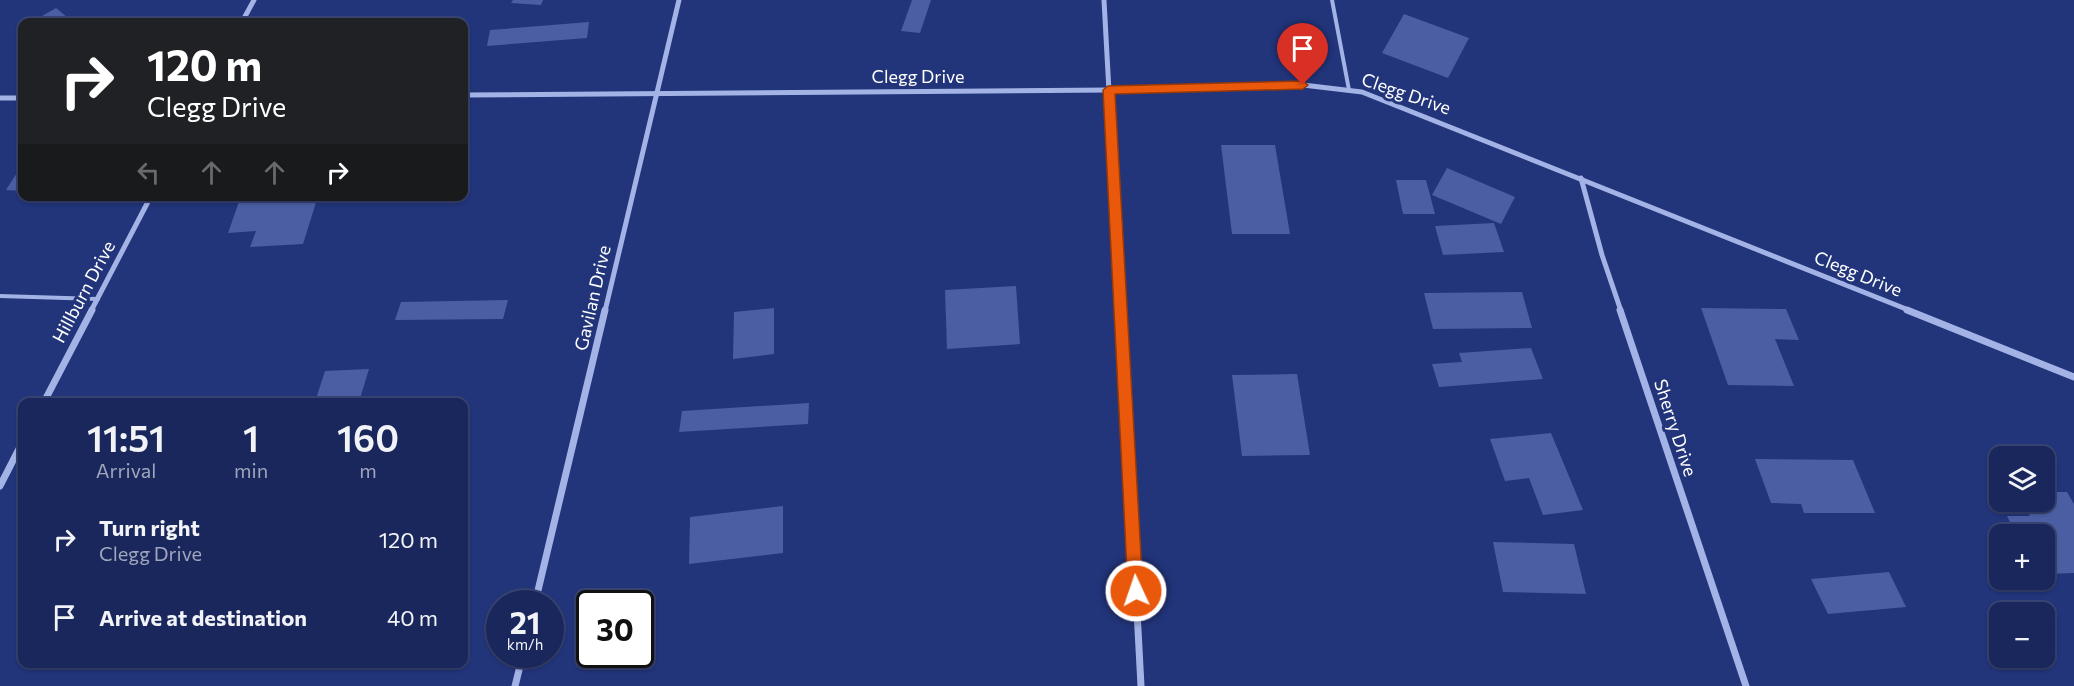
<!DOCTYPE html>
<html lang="en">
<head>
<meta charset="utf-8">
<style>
	body { margin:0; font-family:Commissioner,sans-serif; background:#273365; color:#f1f3f6; height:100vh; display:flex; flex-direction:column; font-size:22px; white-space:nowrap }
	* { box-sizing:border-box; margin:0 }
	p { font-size:20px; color:#9fa5bb }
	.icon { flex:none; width:33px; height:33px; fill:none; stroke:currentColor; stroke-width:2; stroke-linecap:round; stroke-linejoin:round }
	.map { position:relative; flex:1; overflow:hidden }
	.details { position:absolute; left:18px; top:398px; width:450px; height:270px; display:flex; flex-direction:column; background:#1a275c; border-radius:12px; box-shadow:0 2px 4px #0004,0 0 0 2px #384472 }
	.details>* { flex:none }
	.hud { position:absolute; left:18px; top:18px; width:450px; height:183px; border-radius:12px; box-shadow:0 2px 4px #0004,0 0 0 2px #384472; background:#202124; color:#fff; overflow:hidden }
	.tools { position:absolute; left:1989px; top:446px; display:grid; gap:12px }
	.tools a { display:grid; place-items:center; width:66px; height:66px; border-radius:12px; background:#1a275c; box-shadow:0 2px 4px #0004,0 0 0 2px #384472; font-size:30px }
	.speed { position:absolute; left:486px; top:590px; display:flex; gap:12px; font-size:30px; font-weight:700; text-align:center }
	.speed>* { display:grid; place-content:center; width:78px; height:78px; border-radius:50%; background:#1a275c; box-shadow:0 2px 4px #0004,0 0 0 2px #384472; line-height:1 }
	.speed small { font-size:15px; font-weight:400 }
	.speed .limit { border:3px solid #111; border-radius:9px; background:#fff; color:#111 }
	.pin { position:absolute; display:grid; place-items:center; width:51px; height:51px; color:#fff; margin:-62px -26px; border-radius:50% 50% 50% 0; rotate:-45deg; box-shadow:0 0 6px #0007 }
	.pin .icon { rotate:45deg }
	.me { position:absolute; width:66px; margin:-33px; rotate:357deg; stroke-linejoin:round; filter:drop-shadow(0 0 4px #0008) }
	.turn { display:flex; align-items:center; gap:21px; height:126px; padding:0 30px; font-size:27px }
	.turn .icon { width:78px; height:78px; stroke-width:2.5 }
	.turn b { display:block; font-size:42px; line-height:51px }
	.lanes { display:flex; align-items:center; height:57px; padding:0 30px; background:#0003; justify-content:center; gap:30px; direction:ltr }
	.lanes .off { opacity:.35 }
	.eta { display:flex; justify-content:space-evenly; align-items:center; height:102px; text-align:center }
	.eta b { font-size:36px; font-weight:600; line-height:42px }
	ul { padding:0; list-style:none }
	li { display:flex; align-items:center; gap:18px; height:78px; padding:0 30px }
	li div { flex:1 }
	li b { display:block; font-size:22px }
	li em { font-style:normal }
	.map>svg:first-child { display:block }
	.building { fill:#4b5ea3 }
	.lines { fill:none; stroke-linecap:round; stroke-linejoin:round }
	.lane { stroke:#a4b3e5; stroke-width:4 }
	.street-far1 { stroke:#a4b3e5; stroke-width:5 }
	.street { stroke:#a4b3e5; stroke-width:7 }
	.route { fill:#ea580c; stroke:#983908; stroke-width:1.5 }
	.labels { text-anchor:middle; stroke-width:6; stroke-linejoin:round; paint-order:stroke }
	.street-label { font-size:18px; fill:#fff; stroke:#22347a }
</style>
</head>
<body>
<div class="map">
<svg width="2074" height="686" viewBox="0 0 2074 686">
	<rect width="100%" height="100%" fill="#22347a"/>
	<g class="building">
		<path d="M513 0H543L541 5 511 3Z"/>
		<path d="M912 0H931L920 33 901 31Z"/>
		<path d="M56 8 73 22H38L35 20Z"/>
		<path d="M1404 14 1469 38 1448 78 1382 53Z"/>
		<path d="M589 22 587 38 487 46 490 30Z"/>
		<path d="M1221 145H1275L1290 234H1232Z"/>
		<path d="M22 165V191L6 190Z"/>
		<path d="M1447 168 1515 197 1501 224 1432 195Z"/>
		<path d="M1396 180H1426L1435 214H1403Z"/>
		<path d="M241 196H318L303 244 250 247 256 231 228 233Z"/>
		<path d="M1494 223 1504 252 1443 255 1435 226Z"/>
		<path d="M1016 286 1020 344 947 349 945 290Z"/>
		<path d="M1522 292 1532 328 1433 329 1424 293Z"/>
		<path d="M508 300 503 319 395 320 401 302Z"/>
		<path d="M774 308V354L733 359 734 312Z"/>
		<path d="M1701 308 1786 309 1799 340 1775 339 1794 386 1728 385Z"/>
		<path d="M1531 348 1543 379 1439 387 1432 364 1462 362 1459 353Z"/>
		<path d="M369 369 359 402H315L325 371Z"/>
		<path d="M1297 374 1310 455 1242 456 1232 375Z"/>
		<path d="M809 403 808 424 679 432 682 411Z"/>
		<path d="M1551 433 1583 510 1543 515 1529 478 1505 481 1490 439Z"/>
		<path d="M1755 459 1853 460 1875 513H1804L1801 504 1771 503Z"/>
		<path d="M2044 492H2067L2074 504V573L2044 574V534H2016L2007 516H2030L2022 501H2044Z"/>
		<path d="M783 506V553L689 564 690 517Z"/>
		<path d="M1493 542 1574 544 1586 594 1503 592Z"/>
		<path d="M1889 572 1906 607 1828 614 1811 579Z"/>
	</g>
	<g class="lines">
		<g class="lane">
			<path d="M1332 0 1349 90"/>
			<path d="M0 296 98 299"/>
		</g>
		<g class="street-far1">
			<path d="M1104 0 1121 311"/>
			<path d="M242 22 254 0"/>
			<path d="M464 95 1109 90 1303 85 1362 92 1911 311"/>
			<path d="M0 98H22"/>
			<path d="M1581 178 1602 255 1621 311"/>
			<path d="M91 311 151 196"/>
			<path d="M605 311 679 0"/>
		</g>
		<g class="street">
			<path d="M1121 310 1141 686"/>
			<path d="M1620 310 1746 686"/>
			<path d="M1907 310 2074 377"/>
			<path d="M44 402 92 310"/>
			<path d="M0 486 22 443"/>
			<path d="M535 603 605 310"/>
			<path d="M515 686 523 654"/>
		</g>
	</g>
	<path class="route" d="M1303 81 1308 85 1303 89 1115 94 1143 591 1141 596 1136 598 1130 596 1128 591 1103 90 1108 86Z"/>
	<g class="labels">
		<g class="street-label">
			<text x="918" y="83">Clegg Drive</text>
			<text transform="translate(1406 94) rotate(19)" y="6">Clegg Drive</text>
			<text transform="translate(1858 274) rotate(22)" y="6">Clegg Drive</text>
			<text transform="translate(84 292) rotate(-62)" y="6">Hillburn Drive</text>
			<text transform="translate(593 298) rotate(-77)" y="6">Gavilan Drive</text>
			<text transform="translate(1675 428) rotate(72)" y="6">Sherry Drive</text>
		</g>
	</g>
</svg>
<div class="tools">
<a><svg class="icon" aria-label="layers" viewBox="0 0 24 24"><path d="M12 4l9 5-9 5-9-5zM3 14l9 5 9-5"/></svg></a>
<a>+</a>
<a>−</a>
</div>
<div class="speed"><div>21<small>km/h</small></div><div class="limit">30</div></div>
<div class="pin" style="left:1303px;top:85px;background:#d93025"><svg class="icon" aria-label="arrive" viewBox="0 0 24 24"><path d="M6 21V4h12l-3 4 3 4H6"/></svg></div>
<svg class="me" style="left:1136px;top:591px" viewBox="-20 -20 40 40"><circle r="17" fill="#ea580c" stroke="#fff" stroke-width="3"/><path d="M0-11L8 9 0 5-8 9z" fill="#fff"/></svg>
<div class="hud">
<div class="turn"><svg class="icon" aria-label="right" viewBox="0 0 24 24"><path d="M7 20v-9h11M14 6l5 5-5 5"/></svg><div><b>120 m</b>Clegg Drive</div></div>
<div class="lanes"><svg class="icon off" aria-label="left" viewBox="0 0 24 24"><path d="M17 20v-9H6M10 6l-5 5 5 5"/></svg><svg class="icon off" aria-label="ahead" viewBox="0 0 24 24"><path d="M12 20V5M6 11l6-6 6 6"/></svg><svg class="icon off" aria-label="ahead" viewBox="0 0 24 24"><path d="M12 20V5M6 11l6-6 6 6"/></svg><svg class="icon" aria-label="right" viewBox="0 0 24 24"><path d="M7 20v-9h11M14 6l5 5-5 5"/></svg></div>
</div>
<section class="details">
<div class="eta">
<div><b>11:51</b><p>Arrival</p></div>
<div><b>1</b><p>min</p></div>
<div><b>160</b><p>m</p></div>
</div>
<ul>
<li><svg class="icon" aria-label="right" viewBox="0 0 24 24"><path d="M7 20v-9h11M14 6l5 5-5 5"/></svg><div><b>Turn right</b><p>Clegg Drive</p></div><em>120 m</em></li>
<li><svg class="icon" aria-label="arrive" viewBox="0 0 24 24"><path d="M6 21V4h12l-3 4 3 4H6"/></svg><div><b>Arrive at destination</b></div><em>40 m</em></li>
</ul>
</section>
</div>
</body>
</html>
